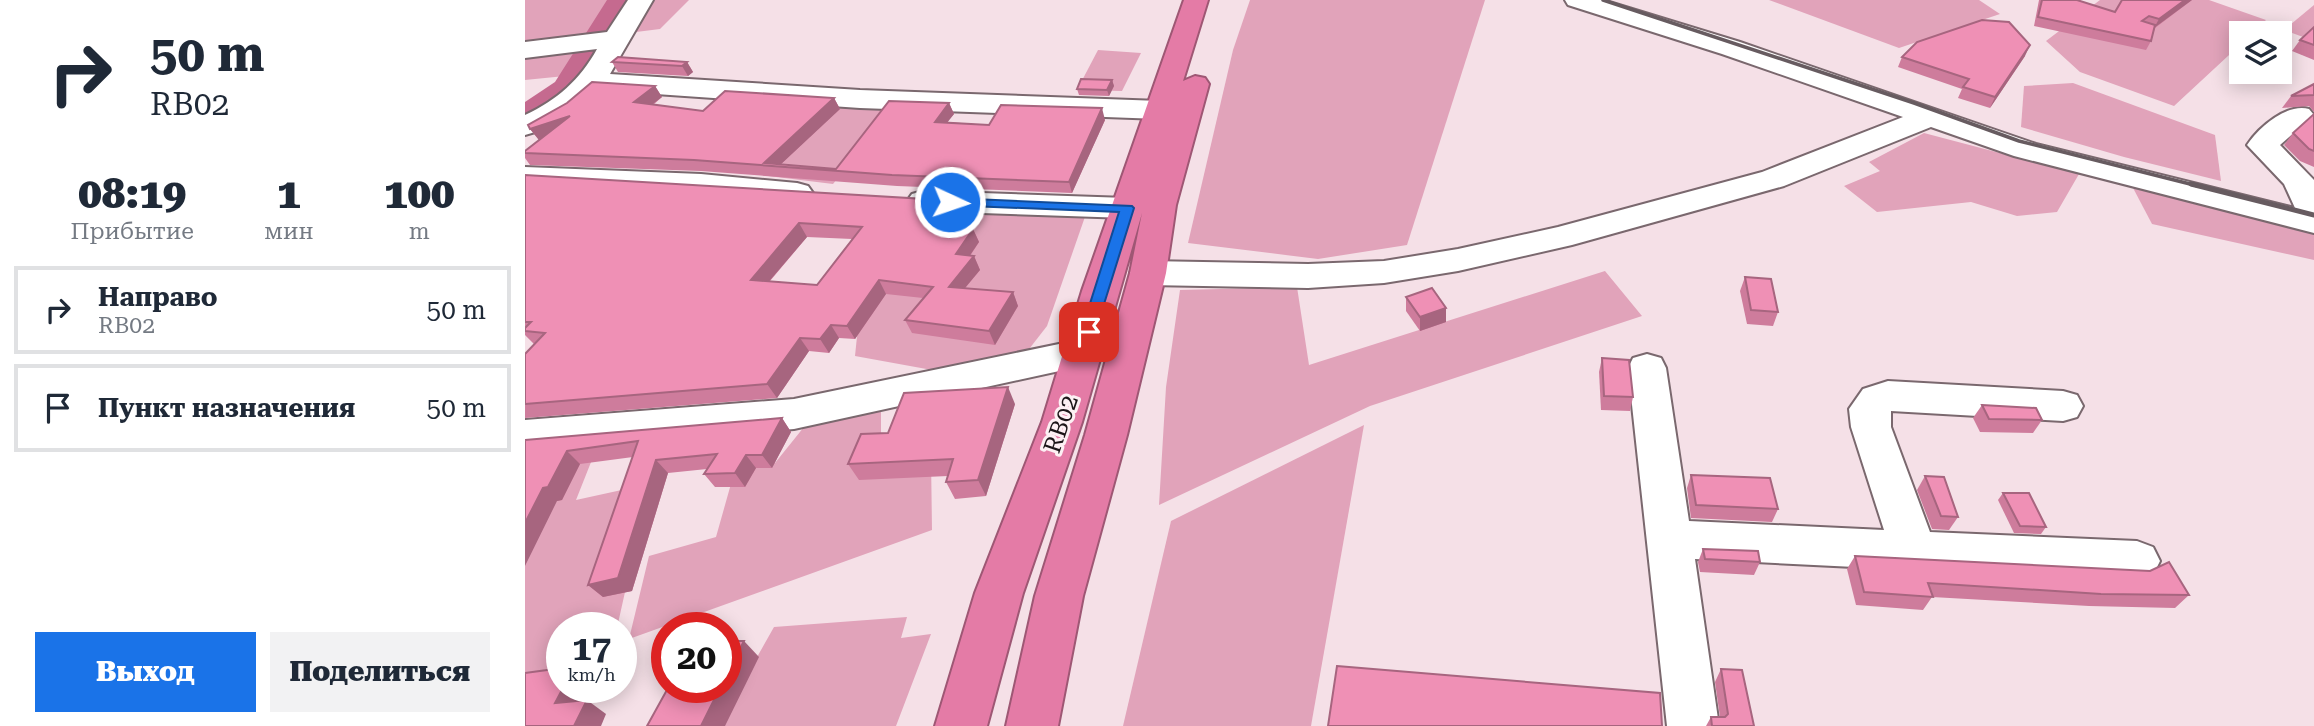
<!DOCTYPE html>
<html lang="ru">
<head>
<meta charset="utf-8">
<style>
	body { margin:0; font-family:"Roboto Serif",serif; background:#f2f2f3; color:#1f2937; height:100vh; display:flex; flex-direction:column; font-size:26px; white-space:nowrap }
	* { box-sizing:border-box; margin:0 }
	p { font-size:23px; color:#747a83 }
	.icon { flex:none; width:38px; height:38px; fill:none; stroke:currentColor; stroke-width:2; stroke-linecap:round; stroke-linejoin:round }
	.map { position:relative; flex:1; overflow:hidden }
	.drawer { display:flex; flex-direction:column; background:#fff; width:525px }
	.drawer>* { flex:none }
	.hud { background:#fff; color:#1f2937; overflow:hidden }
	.tools { position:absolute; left:1704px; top:21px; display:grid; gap:14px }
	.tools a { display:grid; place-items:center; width:63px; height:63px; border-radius:0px; background:#fff; box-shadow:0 4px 18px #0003; font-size:35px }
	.speed { position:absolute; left:21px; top:612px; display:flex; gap:14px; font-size:35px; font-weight:700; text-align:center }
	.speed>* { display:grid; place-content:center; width:91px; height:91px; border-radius:50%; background:#fff; box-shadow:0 4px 18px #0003; line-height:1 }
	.speed small { font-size:18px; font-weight:400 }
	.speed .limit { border:10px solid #d22; background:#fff; color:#111 }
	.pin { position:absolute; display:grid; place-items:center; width:60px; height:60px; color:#fff; margin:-30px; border-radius:14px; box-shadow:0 4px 10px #0006 }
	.me { position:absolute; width:77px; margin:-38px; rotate:93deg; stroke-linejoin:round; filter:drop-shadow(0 0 5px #0008) }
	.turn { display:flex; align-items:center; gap:24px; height:147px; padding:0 35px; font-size:32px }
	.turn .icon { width:91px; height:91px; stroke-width:2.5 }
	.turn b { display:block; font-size:49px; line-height:60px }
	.eta { display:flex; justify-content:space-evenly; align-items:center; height:119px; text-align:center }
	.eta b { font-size:42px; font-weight:800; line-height:49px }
	.primary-button { display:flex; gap:14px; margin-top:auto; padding:14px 35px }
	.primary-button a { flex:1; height:80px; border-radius:0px; background:#1a73e8; color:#fff; font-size:28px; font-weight:800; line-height:80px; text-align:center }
	.primary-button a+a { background:#f2f2f3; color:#1f2937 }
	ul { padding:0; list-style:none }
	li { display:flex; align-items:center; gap:21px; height:88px; margin:0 14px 10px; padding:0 21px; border:4px solid #e0e1e3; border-radius:0px }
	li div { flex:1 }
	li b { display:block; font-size:26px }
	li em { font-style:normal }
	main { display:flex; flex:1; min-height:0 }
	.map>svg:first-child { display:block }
	.green { fill:#e1a3ba }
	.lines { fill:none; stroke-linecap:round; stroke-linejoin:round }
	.canal { fill:#c56a8f; fill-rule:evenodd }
	.minor-casing { stroke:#7a686e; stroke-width:4 }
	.highway-casing { stroke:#9e5774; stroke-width:4 }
	.minor { fill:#fff; fill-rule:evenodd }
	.highway { fill:#e47ba6; fill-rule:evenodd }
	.rail-far1 { stroke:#675b60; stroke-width:3.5 }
	.rail { stroke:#675b60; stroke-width:5 }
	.wall { fill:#ce7c9c; fill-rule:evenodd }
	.shaded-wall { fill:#a7657f }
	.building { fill:#ef90b5; stroke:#a7657f; stroke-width:2; fill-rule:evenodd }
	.route { fill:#1a73e8; stroke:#114b97; stroke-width:2 }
	.labels { text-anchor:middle; stroke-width:6; stroke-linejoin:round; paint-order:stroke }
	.street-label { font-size:24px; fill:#1c1518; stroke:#fdf0f4 }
</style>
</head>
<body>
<main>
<section class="drawer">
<div class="hud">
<div class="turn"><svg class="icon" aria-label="right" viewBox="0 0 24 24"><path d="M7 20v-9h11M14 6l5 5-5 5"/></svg><div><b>50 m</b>RB02</div></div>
</div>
<div class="eta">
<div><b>08:19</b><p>Прибытие</p></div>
<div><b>1</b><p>мин</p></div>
<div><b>100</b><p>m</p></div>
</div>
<ul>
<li><svg class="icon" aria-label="right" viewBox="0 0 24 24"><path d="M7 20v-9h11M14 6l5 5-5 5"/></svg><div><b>Направо</b><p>RB02</p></div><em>50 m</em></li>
<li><svg class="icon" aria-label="arrive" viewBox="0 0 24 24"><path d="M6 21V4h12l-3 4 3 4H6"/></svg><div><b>Пункт назначения</b></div><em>50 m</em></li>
</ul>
<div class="primary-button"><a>Выход</a><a>Поделиться</a></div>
</section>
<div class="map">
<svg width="1789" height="726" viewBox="0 0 1789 726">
	<rect width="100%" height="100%" fill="#f5e0e7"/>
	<g class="green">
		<path d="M0 0H88L61 38 0 48Z"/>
		<path d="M126 0H164L135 29 103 33Z"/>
		<path d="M725 0H960L882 245 793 259 663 243 708 50Z"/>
		<path d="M1244 0H1454L1475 14 1374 48Z"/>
		<path d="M1575 0H1684L1741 20 1727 33H1717V43L1649 106 1555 72 1521 41Z"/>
		<path d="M1789 5V41L1759 30Z"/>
		<path d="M61 44 40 76 0 80V53Z"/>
		<path d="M573 50 616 53 597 91 552 90Z"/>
		<path d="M1548 83 1690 135 1696 181 1599 157 1496 127 1499 86Z"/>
		<path d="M303 105 369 109 308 184 236 175Z"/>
		<path d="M1399 133 1554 174 1532 212 1492 216 1446 202 1352 212 1319 186 1355 171 1344 162Z"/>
		<path d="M1607 186 1789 232V260L1627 224Z"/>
		<path d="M419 207 562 211 522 326 501 353 407 370 330 356 334 317Z"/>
		<path d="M1080 271 1117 316 845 406 634 505 641 387 655 290 772 287 784 365Z"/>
		<path d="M356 404V469L406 457 407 530 104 639 124 556 191 537 211 466 250 463 287 417Z"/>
		<path d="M839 425 786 726H598L646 521Z"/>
		<path d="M72 447 51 500 124 484 92 628H37V664L0 676V474Z"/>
		<path d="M382 617 376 638 406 634 371 726H193L249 627Z"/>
	</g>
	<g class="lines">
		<path class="canal" d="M82 0H102C77 40 49 107 0 119V102L30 82Z"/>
		<defs>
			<g id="minor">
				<path d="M103 0H128L85 74 335 90 635 101 645 104 649 110 645 116 635 119 335 108 73 90C53 111 28 128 0 135V115C32 100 55 80 72 49L0 58V42L82 32Z"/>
				<path d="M1040 0H1078L1215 42 1511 144 1770 208 1759 184 1722 145C1734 127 1762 103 1784 109L1789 115 1755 145 1789 180V233L1489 156 1406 127 1259 186 1047 245 933 271 859 283 783 288 623 285 611 281 605 273 611 265 623 261 783 264 859 261 933 249 1033 227 1237 172 1378 117 1197 54 1043 5Z"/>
				<path d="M0 167 176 174 272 183 283 186 288 193 283 200 272 203 176 194 0 185Z"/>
				<path d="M398 191 602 198 614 201 618 208 614 215 602 218 398 211 387 208 382 201 387 194Z"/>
				<path d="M558 339 571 343 577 353 571 363 269 429 0 452V420L269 399Z"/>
				<path d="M1122 354 1136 358 1141 368 1164 521 1359 530 1326 427 1324 409 1338 389 1363 381 1538 391 1552 395 1558 406 1552 417 1538 421 1366 411V427L1405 532 1612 541 1628 547 1635 561 1628 575 1612 581 1170 559 1194 726H1142L1103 368 1108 358Z"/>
			</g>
			<path id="highway" d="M659 0H683L658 81 670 76 680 78 684 84 651 205 641 273 602 435 558 596 533 726H481L510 596 560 435 605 273 617 213 557 422 498 593 462 726H410L450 593 517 422 557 291Z"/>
		</defs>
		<use href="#minor" class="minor-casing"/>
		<use href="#highway" class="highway-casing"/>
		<use href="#minor" class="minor"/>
		<use href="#highway" class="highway"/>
		<path class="rail-far1" d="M1078 0 1389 103 1494 141 1673 186"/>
		<path class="rail" d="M1666 184 1789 215"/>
	</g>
	<g class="wall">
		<path d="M1514 0H1552L1590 12 1667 0 1630 28 1626 41 1621 50 1509 26Z"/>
		<path d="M1789 27V60L1767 51 1775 40Z"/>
		<path d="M1500 56 1465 108 1433 98 1437 89 1373 67 1377 57Z"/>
		<path d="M87 62H162L168 72 163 76 93 72Z"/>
		<path d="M587 80 589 86 584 96 554 95 552 89Z"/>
		<path d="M1789 84V112L1784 106 1757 108 1766 96Z"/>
		<path d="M130 86 137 97 128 105 178 111 309 98 315 109 256 164 311 169 424 103 429 114 422 122 464 125 580 120 547 193 372 186 176 171 5 165 0 158V151L14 140 5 129Z"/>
		<path d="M1789 114V167L1775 161 1759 145 1768 133Z"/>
		<path d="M0 175 450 202 455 215 445 229H448L454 242 445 256H449L455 270 440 288 488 292 493 306 470 345 387 333 380 320 398 298 361 294 330 339 314 338 304 353 284 351 252 398 0 418V354L9 344 0 335ZM282 237 327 239 292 285 245 281Z"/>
		<path d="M1220 277 1253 312 1248 326 1222 324 1215 291Z"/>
		<path d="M881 297 921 322 895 331 881 311Z"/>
		<path d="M1077 358 1108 397 1105 411 1076 410 1074 372Z"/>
		<path d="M490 404 461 496 430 499 421 482 423 476 334 480 323 464 363 433Z"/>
		<path d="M1457 405 1517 420 1508 433 1455 432 1448 418Z"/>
		<path d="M257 418 266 432 247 468H231L220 487H190L179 474 182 469 143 473 107 591 78 597 63 585 108 457 55 464 37 500 32 501 0 440Z"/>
		<path d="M1166 475 1253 509 1247 522 1166 518 1162 488Z"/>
		<path d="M1400 476 1433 517 1424 530 1407 529 1392 490Z"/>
		<path d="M1478 493 1521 527 1516 534 1489 533 1473 500Z"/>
		<path d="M1178 549 1235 562 1229 575 1175 572 1173 562Z"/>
		<path d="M1330 556 1664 595 1650 608 1564 606 1407 597 1398 610 1331 605 1322 569Z"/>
		<path d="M1196 669 1229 726H1181L1186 717H1195L1190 682Z"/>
	</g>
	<g class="shaded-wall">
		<path d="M1660 0H1667L1629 28 1634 19Z"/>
		<path d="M1505 45 1500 56 1465 108 1470 97Z"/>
		<path d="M162 62 168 72 163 76 157 66Z"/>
		<path d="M587 80 589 86 584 96 582 90Z"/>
		<path d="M130 86 137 97 116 113 109 102Z"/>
		<path d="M309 98 315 109 254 166 239 163Z"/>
		<path d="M424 103 429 114 414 133 410 122Z"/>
		<path d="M577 108 580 120 547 193 544 182Z"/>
		<path d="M45 116 14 140 5 129Z"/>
		<path d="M450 202 455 215 437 241 431 228Z"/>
		<path d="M274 223 282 237 234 293 226 280Z"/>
		<path d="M448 229 454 242 437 267 431 254Z"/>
		<path d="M449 256 455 270 430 300 424 287Z"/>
		<path d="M354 280 361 294 330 339 322 326Z"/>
		<path d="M488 292 493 306 470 345 464 331Z"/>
		<path d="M921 308V322L895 331V317Z"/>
		<path d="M306 325 314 338 304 353 295 339Z"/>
		<path d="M275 338 284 351 252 398 242 384Z"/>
		<path d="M483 387 490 404 461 496 453 480Z"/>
		<path d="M257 418 266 432 247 468 237 455Z"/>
		<path d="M42 451 55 464 37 500 32 501 0 566V523L18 488Z"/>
		<path d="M221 455 231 468 220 487 210 473Z"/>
		<path d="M131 460 143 473 107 591 78 597 63 585Z"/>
		<path d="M219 641 234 657 200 726H176L195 688H201V676Z"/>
		<path d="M38 688H65L51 718 30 703Z"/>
		<path d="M62 700 81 714 76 726H49Z"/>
	</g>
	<g class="building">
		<path d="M1517 0H1552L1590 12 1597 0H1660L1634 19 1624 16 1617 21 1630 25 1626 41 1513 17Z"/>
		<path d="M1457 20 1484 22 1505 45 1470 97 1438 87 1444 79 1377 57 1392 42Z"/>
		<path d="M1789 27V45L1775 40Z"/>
		<path d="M93 57 162 62 157 66 87 62Z"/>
		<path d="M556 79 587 80 582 90 552 89Z"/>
		<path d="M67 82 130 86 109 102 178 111 200 91 309 98 239 163 311 169 364 101 424 103 410 122 464 125 476 105 577 108 544 182 367 175 169 160 0 153V151L45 116 5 129 3 125 42 103Z"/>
		<path d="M1789 84V95L1766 96Z"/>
		<path d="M1789 114V151L1784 149 1768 133Z"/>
		<path d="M0 175 450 202 431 228 448 229 431 254 449 256 424 287 488 292 464 331 380 320 408 287 354 280 322 326 306 325 295 339 275 338 242 384 0 404V354L20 333 0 331V328L6 322H0ZM274 223 337 227 292 285 226 280Z"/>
		<path d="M1220 277 1246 279 1253 312 1226 310Z"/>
		<path d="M907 288 921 308 895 317 881 297Z"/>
		<path d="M1077 358 1104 360 1108 397 1079 396Z"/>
		<path d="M483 387 453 480 421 482 428 459 323 464 336 434 363 433 379 393Z"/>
		<path d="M1457 405 1511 408 1517 420 1464 419Z"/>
		<path d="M257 418 237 455H221L210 473 179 474 192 454 131 460 93 578 63 585 113 441 42 451 23 487 18 488 0 523V440Z"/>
		<path d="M1166 475 1245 478 1253 509 1171 505Z"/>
		<path d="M1400 476 1419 477 1433 517 1416 516Z"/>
		<path d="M1478 493H1504L1521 527 1495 526Z"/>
		<path d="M1178 549 1233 551 1235 562 1180 559Z"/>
		<path d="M1330 556 1625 571 1644 562 1664 595 1576 594 1403 583 1408 597 1339 592Z"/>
		<path d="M201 641H219L201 676Z"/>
		<path d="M812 666 1135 693 1137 726H803Z"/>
		<path d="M37 668V688H38L30 703 62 700 49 726H0V673Z"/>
		<path d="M1196 669 1217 670 1229 726H1187L1186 717H1200L1203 714Z"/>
		<path d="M143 688H195L176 726H122Z"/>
	</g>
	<path class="route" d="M425 198 607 206 609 208 569 336H558L556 332 594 212 420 205 418 202Z"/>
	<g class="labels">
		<g class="street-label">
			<text transform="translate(536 424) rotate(-71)" y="8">RB02</text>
		</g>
	</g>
</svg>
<div class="tools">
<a><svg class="icon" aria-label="layers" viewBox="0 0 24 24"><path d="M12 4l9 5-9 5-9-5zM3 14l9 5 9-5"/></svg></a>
</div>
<div class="speed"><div>17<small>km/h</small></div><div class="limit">20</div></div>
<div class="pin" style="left:564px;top:332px;background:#d93025"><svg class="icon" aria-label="arrive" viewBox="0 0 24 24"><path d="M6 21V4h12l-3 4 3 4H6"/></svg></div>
<svg class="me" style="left:425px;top:202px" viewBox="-20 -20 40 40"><circle r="17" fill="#1a73e8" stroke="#fff" stroke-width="3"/><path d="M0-11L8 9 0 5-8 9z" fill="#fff"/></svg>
</div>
</main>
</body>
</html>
